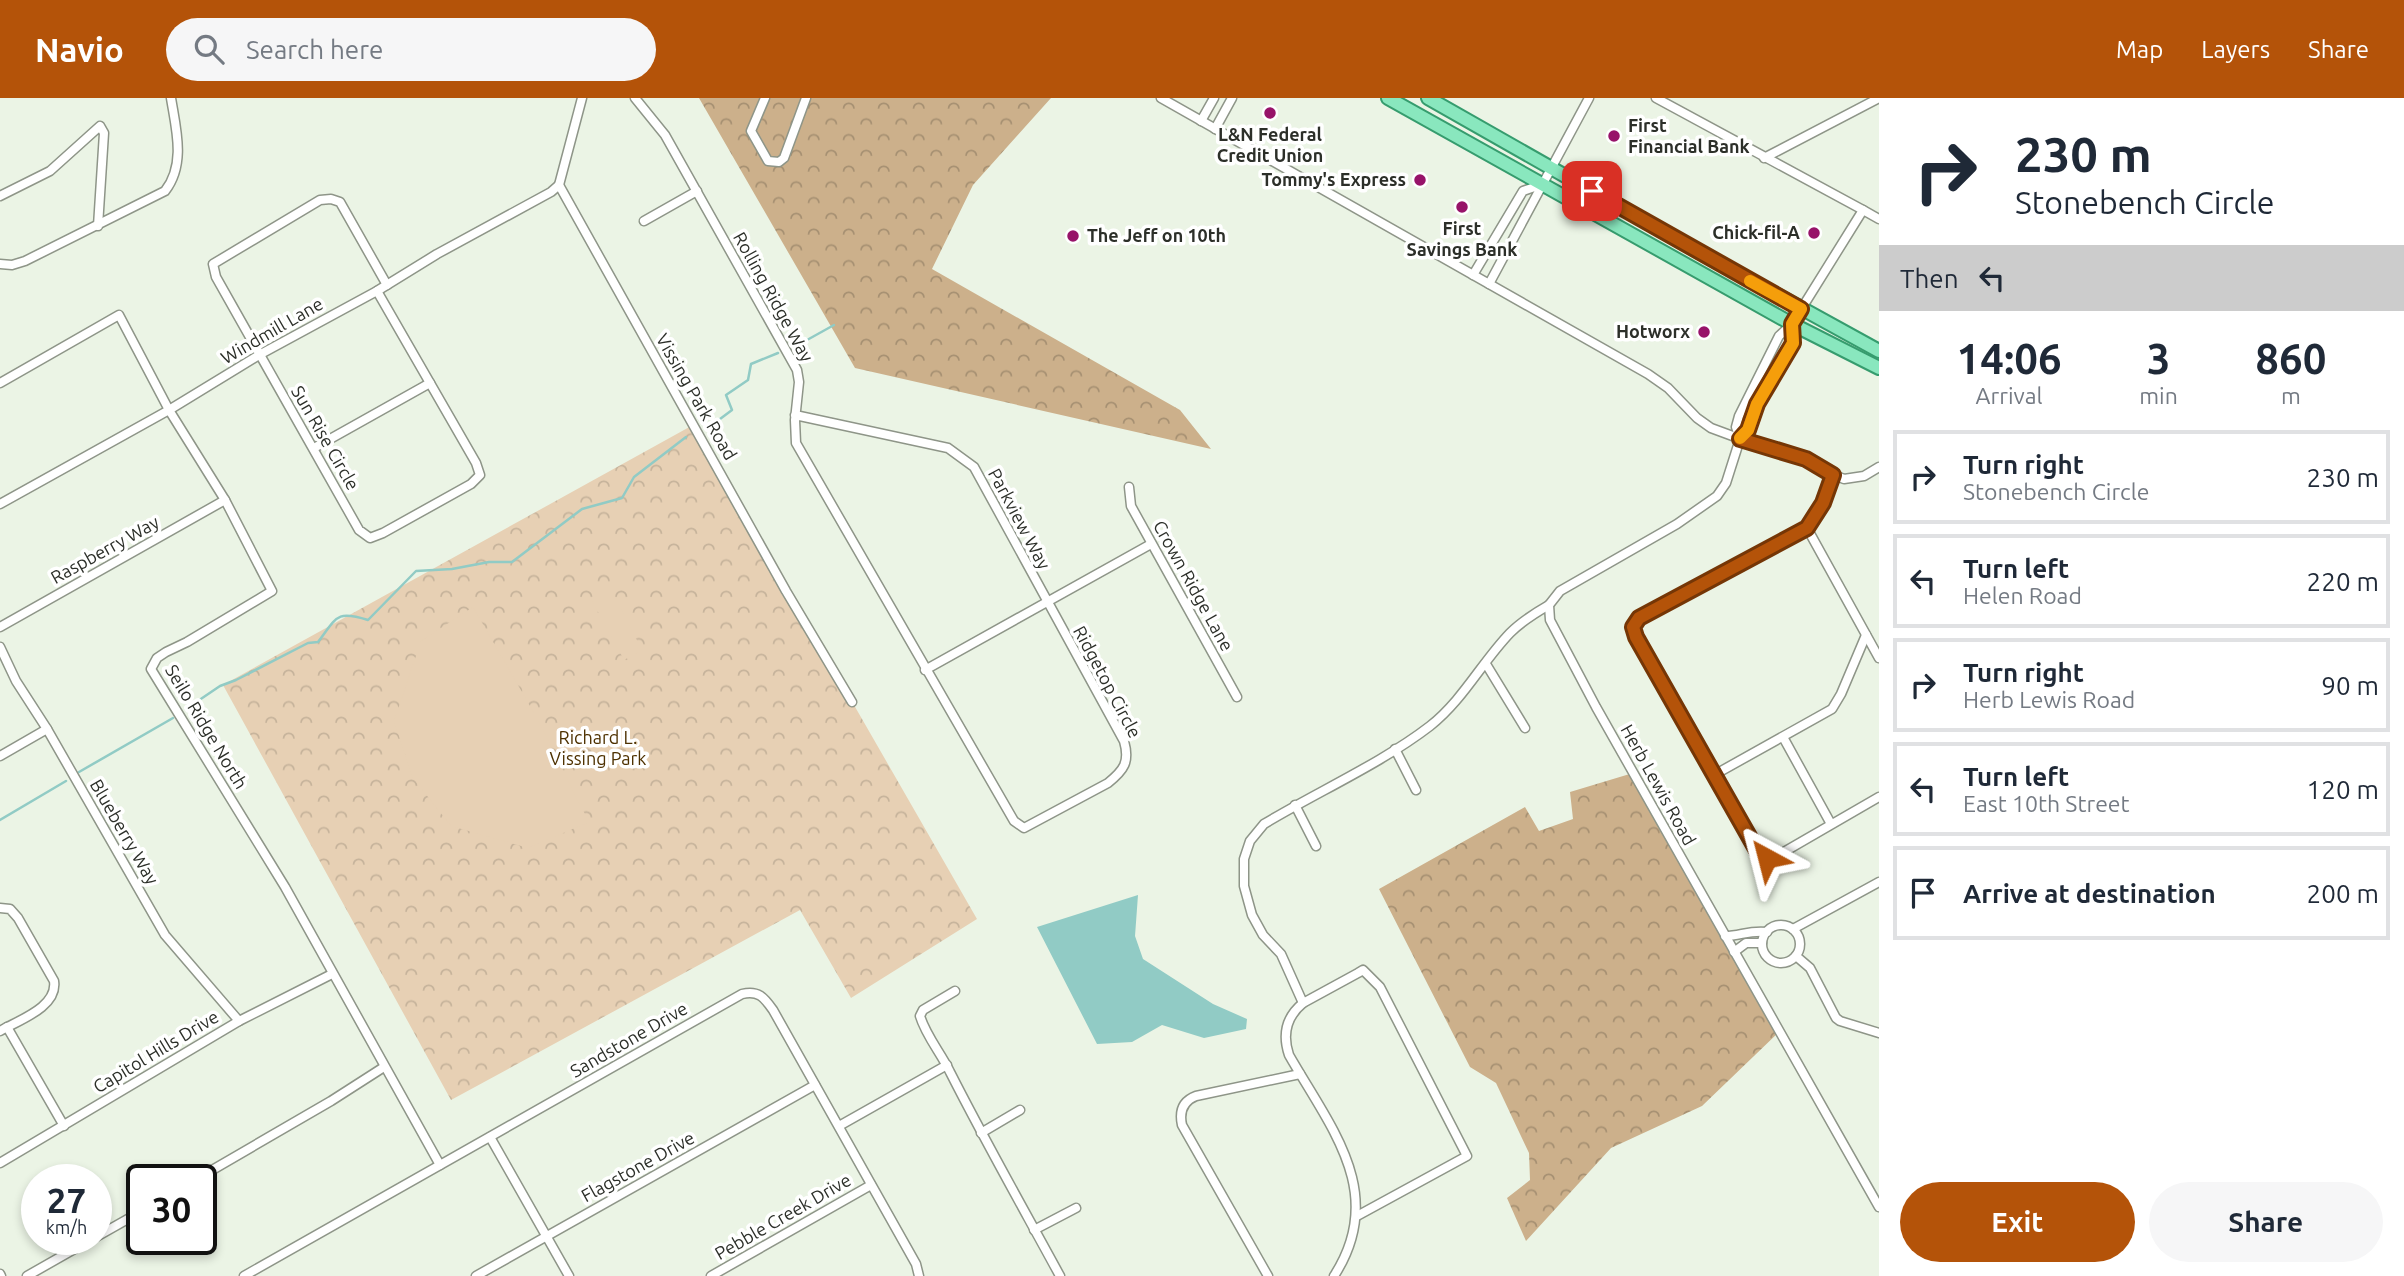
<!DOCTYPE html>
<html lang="en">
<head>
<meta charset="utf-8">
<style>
	body { margin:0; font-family:Ubuntu,sans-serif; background:#f6f6f7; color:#1f2937; height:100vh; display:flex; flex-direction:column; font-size:26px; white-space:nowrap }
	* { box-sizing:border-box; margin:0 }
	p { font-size:23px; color:#747a83 }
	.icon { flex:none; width:38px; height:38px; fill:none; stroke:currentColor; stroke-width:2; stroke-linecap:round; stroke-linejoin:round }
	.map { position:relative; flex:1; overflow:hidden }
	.drawer { display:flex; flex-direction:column; background:#fff; width:525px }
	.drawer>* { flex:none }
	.guide { background:#fff; color:#1f2937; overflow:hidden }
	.speed { position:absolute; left:21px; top:1066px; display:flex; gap:14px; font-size:35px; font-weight:700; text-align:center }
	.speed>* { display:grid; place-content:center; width:91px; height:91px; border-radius:50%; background:#fff; box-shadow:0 4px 10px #0003; line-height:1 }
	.speed small { font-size:18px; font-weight:400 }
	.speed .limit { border:4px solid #111; border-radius:10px; background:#fff; color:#111 }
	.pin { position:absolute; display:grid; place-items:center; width:60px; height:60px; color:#fff; margin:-30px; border-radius:14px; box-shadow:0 4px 10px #0006 }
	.me { position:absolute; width:77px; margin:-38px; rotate:322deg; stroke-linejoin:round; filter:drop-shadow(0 0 5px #0008) }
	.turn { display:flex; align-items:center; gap:24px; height:147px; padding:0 21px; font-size:32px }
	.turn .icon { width:91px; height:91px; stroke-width:2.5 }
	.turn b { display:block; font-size:49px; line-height:60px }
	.then { display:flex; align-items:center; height:66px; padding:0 21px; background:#0003; gap:14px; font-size:26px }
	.eta { display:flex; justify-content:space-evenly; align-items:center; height:119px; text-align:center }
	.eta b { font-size:42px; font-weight:700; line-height:49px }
	.primary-button { display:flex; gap:14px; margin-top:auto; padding:14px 21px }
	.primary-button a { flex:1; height:80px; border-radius:42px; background:#b45309; color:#fff; font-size:28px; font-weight:700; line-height:80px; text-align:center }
	.primary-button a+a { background:#f6f6f7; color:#1f2937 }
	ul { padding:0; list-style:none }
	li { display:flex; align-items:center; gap:21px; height:94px; margin:0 14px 10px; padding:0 7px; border:4px solid #e0e1e3; border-radius:0px }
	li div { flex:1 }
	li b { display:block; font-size:26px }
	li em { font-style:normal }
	header { display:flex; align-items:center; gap:42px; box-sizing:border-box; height:98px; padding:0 35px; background:#b45309; color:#fff }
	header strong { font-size:33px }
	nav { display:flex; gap:38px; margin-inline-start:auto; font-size:24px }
	.search { width:490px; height:63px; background:#f6f6f7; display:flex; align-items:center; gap:18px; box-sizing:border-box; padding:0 24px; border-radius:38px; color:#747a83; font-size:26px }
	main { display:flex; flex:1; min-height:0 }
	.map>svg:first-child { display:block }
	.forest { fill:url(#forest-crowns) }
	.park { fill:url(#park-crowns) }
	.garden { fill:#e7d0b4 }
	.water { fill:#91cbc5 }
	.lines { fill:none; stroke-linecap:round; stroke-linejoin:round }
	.stream { stroke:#91cbc5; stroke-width:2.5 }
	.street-casing { stroke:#8e9588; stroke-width:11 }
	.primary-casing { stroke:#369c6e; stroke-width:16 }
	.street { stroke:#fff; stroke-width:8 }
	.primary { stroke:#89e7be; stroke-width:12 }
	.route-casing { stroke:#753606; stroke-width:18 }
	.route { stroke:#b45309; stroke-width:12 }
	.slow { stroke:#f59e0b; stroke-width:12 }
	.poi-dot { fill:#971369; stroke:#fff; stroke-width:2.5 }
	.labels { text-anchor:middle; stroke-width:7; stroke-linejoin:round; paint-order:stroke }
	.poi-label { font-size:18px; font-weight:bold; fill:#2c2f29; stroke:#fff; text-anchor:end }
	.street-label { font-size:18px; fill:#2c2f29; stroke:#fff }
	.park-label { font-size:18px; fill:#4e3101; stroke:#fff }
</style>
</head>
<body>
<header>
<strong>Navio</strong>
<div class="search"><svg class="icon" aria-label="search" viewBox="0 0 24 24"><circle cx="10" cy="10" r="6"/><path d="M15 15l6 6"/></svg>Search here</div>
<nav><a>Map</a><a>Layers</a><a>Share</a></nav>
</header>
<main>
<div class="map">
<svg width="1879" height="1178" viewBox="0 0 1879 1178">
	<defs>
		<pattern id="forest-crowns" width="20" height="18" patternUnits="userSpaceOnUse" patternTransform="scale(1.75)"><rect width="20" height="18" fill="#ccb08b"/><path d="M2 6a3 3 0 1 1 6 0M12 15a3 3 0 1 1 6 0" fill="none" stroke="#a69072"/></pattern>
		<pattern id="park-crowns" width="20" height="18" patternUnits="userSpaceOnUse" patternTransform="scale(1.75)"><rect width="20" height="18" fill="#e7d0b4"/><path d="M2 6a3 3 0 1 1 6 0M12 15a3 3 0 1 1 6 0" fill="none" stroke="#c6b39b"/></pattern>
	</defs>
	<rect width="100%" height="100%" fill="#ebf4e5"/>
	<g class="forest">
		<path d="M699 0H1051L973 87 932 171 1180 312 1211 351 855 270Z"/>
		<path d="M1633 675 1780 933 1702 1008 1611 1050 1526 1143 1507 1100 1530 1082 1529 1055 1496 985 1470 969 1379 791 1525 709 1539 733 1573 721 1570 694Z"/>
	</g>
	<path class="park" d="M693 327 977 821 851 900 800 812 451 1002 223 587Z"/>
	<g class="garden">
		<path d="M611 491 642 552 624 562 591 501Z"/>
		<path d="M473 509 534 615 589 724 528 750 451 728 413 680 394 623 421 543Z"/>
	</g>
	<path class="water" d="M1138 797 1135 838 1143 861 1213 906 1247 921 1246 931 1204 940 1162 927 1132 944 1097 946 1037 829Z"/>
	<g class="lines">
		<g class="stream">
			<path d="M798 247 834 227"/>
			<path d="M716 324 732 312 726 297 748 282 751 266 778 255"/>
			<path d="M186 611 220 588 236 582 308 545 318 544C337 519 336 512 368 522L416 473 452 471 489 464H512L582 411 622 400 634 379 686 339"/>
			<path d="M79 674 173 620"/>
			<path d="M0 722 66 683"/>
		</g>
		<defs>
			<g id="street">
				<path d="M582 0 559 87 786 493 852 604"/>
				<path d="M635 0 665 37 797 272 799 284 795 322 796 345 1014 723 1024 730 1108 685C1124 672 1130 664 1124 643L974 369 948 350 795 317"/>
				<path d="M765 0 751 33 768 63 779 64 784 60 806 0"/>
				<path d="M1161 0 1648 276 1668 290 1697 320 1711 330 1765 350 1806 361 1820 371 1844 381 1864 378 1879 369"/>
				<path d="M1656 0 1863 112"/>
				<path d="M1201 23 1214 0"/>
				<path d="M1215 31 1232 0"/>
				<path d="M1764 60 1879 0"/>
				<path d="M0 98 50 73 100 28 104 35 98 128"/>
				<path d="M644 123 697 93"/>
				<path d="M0 166 12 167 25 163 165 93C186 66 176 31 171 0"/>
				<path d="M1473 177 1523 93 1543 86"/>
				<path d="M1489 186 1589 0"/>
				<path d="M377 193 476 365 480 377 471 386 383 435 370 440 359 432 216 179 213 166 320 102 331 101 340 104 387 187"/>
				<path d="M1792 226 1793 245 1757 306 1748 332 1740 341 1726 385 1717 398 1677 426 1560 493 1549 507 1550 522 1596 609 1879 1109"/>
				<path d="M0 285 119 217 169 312 225 402 272 493 187 544 166 554 157 560 151 571 285 789 440 1067"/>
				<path d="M1740 341 1736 329 1739 318 1779 238 1792 226 1863 112 1879 121"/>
				<path d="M314 350 430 285"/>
				<path d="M1833 377 1823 405 1807 430 1638 520 1635 523 1633 533 1759 756 1763 759 1777 758 1879 699"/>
				<path d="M1129 389 1131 408 1237 599"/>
				<path d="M0 406 169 312 259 257 377 193 437 156 551 94 559 87"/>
				<path d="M1807 430 1879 560"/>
				<path d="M0 529 225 402"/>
				<path d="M0 549 16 583 47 631 165 837 239 923"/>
				<path d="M1486 566 1525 630"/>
				<path d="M925 572 1151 446"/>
				<path d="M1783 639 1831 726"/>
				<path d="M1395 651 1416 692"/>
				<path d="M0 658 47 631"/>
				<path d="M1714 677 1832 611 1841 596 1866 537"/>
				<path d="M1295 707 1316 748"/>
				<path d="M0 810 10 811 18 820 54 883C58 909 19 922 0 933"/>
				<circle cx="1781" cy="846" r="19"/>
				<path d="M1793 831 1879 784"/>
				<path d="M1725 838C1740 838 1749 832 1767 834"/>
				<path d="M1734 854 1746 845H1762"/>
				<path d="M1796 858 1810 870 1836 920 1840 923 1879 935"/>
				<path d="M955 893 923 912 920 918C926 938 941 955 950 974 985 1043 1023 1110 1060 1178"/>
				<path d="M1303 905C1286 919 1282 936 1289 957 1330 1029 1388 1095 1334 1178"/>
				<path d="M7 929 64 1028"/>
				<path d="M839 1028 947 967"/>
				<path d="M981 1035 1020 1012"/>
				<path d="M490 1039 569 1178"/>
				<path d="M0 1065 239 923 332 876"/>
				<path d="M195 1082 331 1003 384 969"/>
				<path d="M1357 1118 1467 1058 1380 889 1363 872 1358 875 1303 905 1281 856 1263 837 1252 817 1244 788V761L1250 743 1264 726C1317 694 1382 665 1430 628 1463 602 1482 564 1510 535 1522 523 1535 515 1549 507"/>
				<path d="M1034 1132 1076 1110"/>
				<path d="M96 1139 142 1113"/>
				<path d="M0 1176 1 1178"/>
				<path d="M27 1178 92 1141"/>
				<path d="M244 1178 742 896C758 892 764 899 773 912L916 1166 919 1178"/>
				<path d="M476 1178 815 987"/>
				<path d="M711 1178 871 1087"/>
				<path d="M1268 1178 1182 1027C1179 1013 1183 1003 1196 998L1300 976"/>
			</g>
			<g id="primary">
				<path d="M1388 0 1792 226 1879 270"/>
				<path d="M1428 0 1699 154 1879 253"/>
			</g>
		</defs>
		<use href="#street" class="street-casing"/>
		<use href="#primary" class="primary-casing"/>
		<use href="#street" class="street"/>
		<use href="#primary" class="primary"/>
	</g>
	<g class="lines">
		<defs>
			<path id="route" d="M1592 93 1801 211 1792 226 1793 245 1757 306 1748 332 1740 341 1806 361 1833 377 1823 405 1807 430 1639 520 1633 529 1636 539 1759 756 1767 760"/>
		</defs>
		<use href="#route" class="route-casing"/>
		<use href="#route" class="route"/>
		<path class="slow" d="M1740 340 1748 332 1757 306 1793 245 1792 226 1801 211 1750 183"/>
	</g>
	<g class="poi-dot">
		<circle cx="1270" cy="15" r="7"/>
		<circle cx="1614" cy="38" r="7"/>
		<circle cx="1420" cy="82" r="7"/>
		<circle cx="1462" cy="109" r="7"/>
		<circle cx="1814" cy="135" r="7"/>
		<circle cx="1073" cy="138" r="7"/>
		<circle cx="1704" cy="234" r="7"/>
	</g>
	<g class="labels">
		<g class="poi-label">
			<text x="1628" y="34" text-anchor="start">First<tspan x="1628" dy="21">Financial Bank</tspan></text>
			<text x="1270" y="43" text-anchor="middle">L&amp;N Federal<tspan x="1270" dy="21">Credit Union</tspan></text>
			<text x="1406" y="88">Tommy's Express</text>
			<text x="1462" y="137" text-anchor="middle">First<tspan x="1462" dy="21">Savings Bank</tspan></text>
			<text x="1800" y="141">Chick-fil-A</text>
			<text x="1087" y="144" text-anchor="start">The Jeff on 10th</text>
			<text x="1690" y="240">Hotworx</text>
		</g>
		<g class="street-label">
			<text transform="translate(773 199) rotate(61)" y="6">Rolling Ridge Way</text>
			<text transform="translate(272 233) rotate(-30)" y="6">Windmill Lane</text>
			<text transform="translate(696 299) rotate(60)" y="6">Vissing Park Road</text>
			<text transform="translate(325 340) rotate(60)" y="6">Sun Rise Circle</text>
			<text transform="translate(1019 421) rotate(62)" y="6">Parkview Way</text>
			<text transform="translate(105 452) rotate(-29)" y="6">Raspberry Way</text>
			<text transform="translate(1193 488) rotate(61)" y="6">Crown Ridge Lane</text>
			<text transform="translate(1107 584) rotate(62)" y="6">Ridgetop Circle</text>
			<text transform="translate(206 629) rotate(59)" y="6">Seilo Ridge North</text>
			<text transform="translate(1658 687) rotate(61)" y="6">Herb Lewis Road</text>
			<text transform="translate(124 734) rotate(60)" y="6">Blueberry Way</text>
			<text transform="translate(629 942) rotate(-30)" y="6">Sandstone Drive</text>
			<text transform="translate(156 954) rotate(-31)" y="6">Capitol Hills Drive</text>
			<text transform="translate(638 1069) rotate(-29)" y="6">Flagstone Drive</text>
			<text transform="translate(783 1119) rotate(-30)" y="6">Pebble Creek Drive</text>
		</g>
		<g class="park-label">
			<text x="598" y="646">Richard L.<tspan x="598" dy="21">Vissing Park</tspan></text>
		</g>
	</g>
</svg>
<div class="speed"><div>27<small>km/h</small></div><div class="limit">30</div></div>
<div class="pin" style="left:1592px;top:93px;background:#d93025"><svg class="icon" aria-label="arrive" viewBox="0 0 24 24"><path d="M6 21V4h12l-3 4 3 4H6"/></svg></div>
<svg class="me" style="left:1767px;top:760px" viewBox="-20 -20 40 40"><path d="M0-17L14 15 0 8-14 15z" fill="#b45309" stroke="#fff" stroke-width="4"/></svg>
</div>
<section class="drawer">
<div class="guide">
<div class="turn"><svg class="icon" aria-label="right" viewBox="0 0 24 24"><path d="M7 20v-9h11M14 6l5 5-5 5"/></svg><div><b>230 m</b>Stonebench Circle</div></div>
<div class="then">Then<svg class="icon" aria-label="left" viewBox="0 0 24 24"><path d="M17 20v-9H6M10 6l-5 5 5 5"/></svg></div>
</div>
<div class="eta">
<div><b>14:06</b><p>Arrival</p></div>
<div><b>3</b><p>min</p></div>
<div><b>860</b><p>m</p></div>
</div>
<ul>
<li><svg class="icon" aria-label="right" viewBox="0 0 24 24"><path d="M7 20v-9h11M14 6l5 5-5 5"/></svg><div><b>Turn right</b><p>Stonebench Circle</p></div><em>230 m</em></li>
<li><svg class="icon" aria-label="left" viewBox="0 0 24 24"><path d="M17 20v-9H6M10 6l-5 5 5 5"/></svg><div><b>Turn left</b><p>Helen Road</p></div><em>220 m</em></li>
<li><svg class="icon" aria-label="right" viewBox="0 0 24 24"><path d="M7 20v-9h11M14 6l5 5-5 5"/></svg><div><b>Turn right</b><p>Herb Lewis Road</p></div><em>90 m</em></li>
<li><svg class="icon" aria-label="left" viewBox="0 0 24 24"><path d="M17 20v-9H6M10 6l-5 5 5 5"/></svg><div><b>Turn left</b><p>East 10th Street</p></div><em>120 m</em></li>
<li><svg class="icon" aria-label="arrive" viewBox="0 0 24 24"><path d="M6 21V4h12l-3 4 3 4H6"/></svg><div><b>Arrive at destination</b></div><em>200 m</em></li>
</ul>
<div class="primary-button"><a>Exit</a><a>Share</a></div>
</section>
</main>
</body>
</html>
